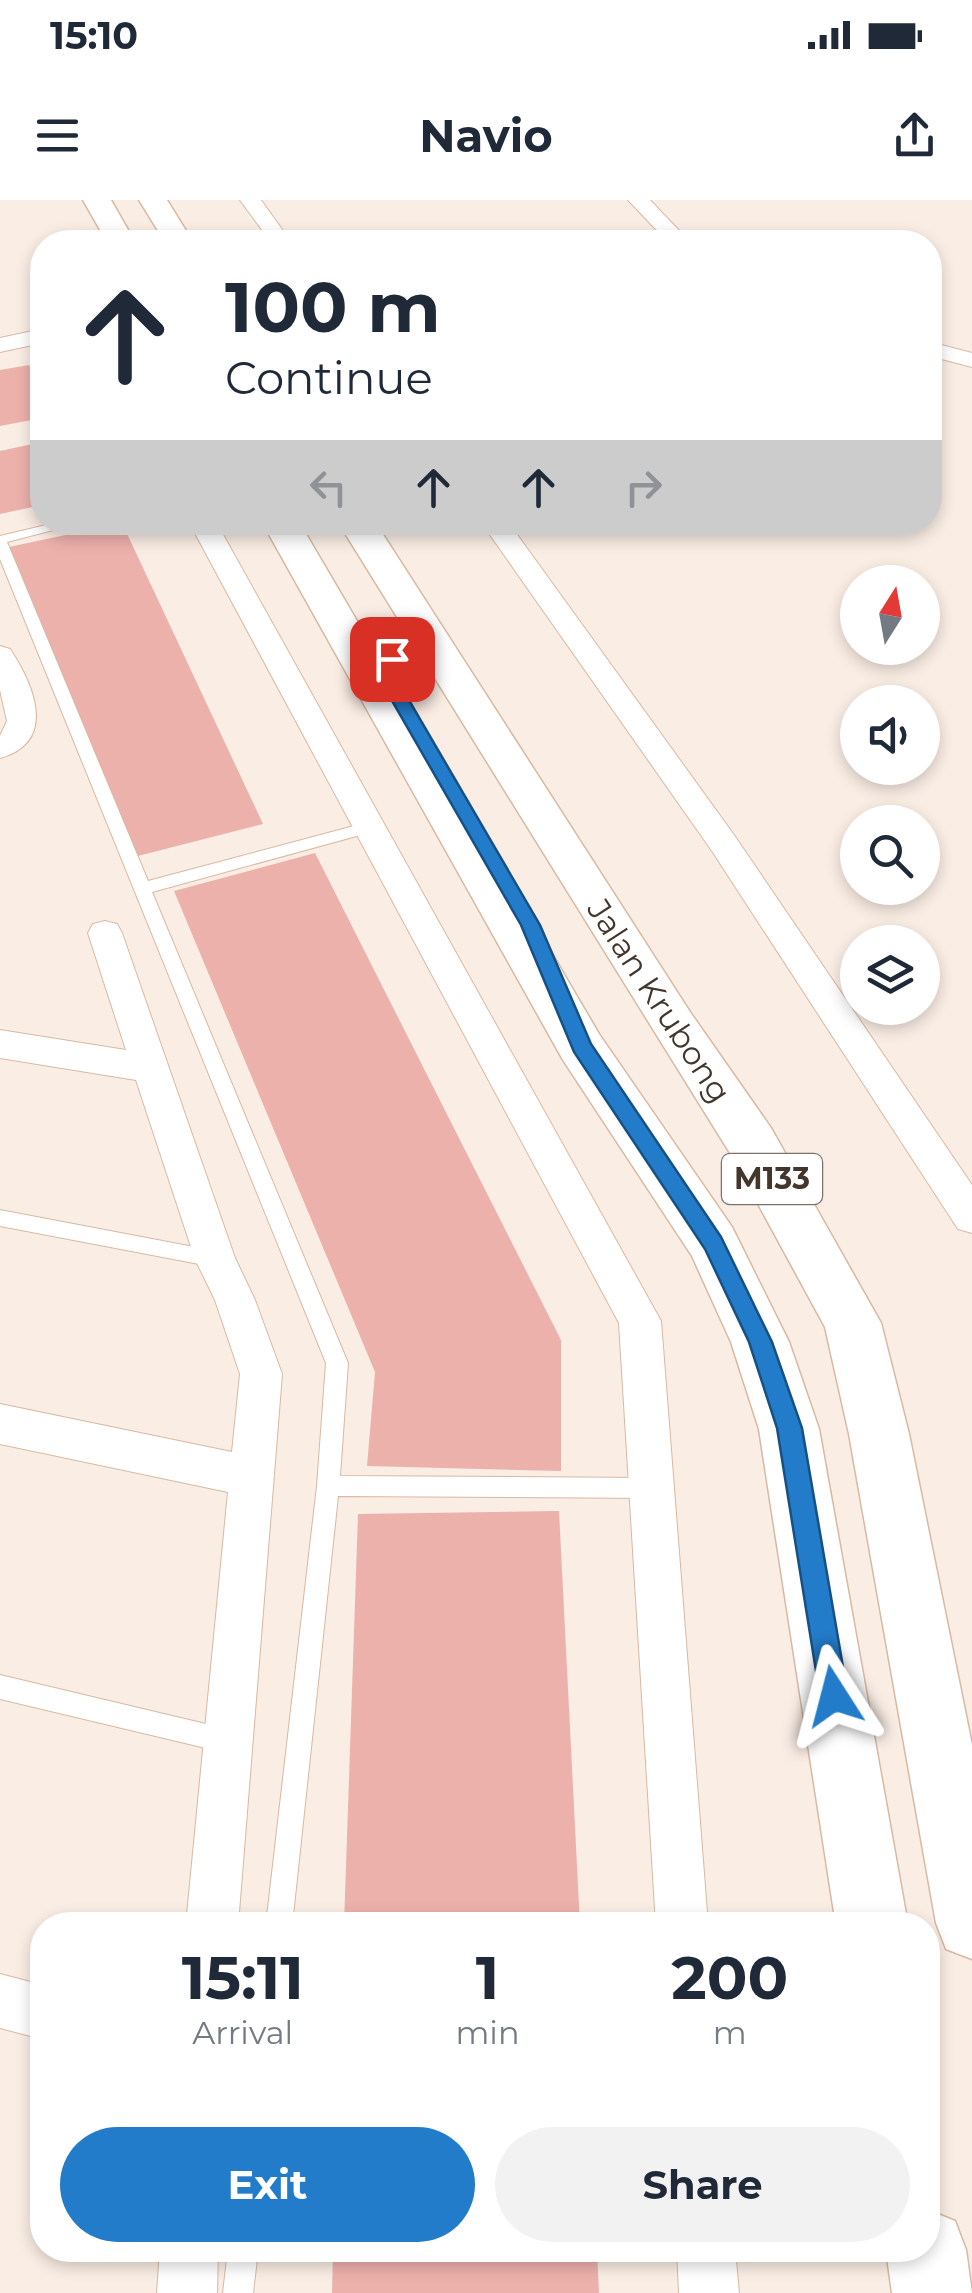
<!DOCTYPE html>
<html lang="en">
<head>
<meta charset="utf-8">
<style>
	body { margin:0; font-family:Montserrat,sans-serif; background:#f2f2f3; color:#1f2937; height:100vh; display:flex; flex-direction:column; font-size:38px; white-space:nowrap }
	* { box-sizing:border-box; margin:0 }
	p { font-size:32px; color:#747a83 }
	.icon { flex:none; width:55px; height:55px; fill:none; stroke:currentColor; stroke-width:2; stroke-linecap:round; stroke-linejoin:round }
	.map { position:relative; flex:1; overflow:hidden }
	.panel { position:absolute; left:30px; top:1712px; width:910px; height:350px; display:flex; flex-direction:column; background:#fff; border-radius:40px; box-shadow:0 5px 15px #0003 }
	.panel>* { flex:none }
	.hud { position:absolute; left:30px; top:30px; width:912px; height:305px; border-radius:40px; box-shadow:0 5px 15px #0003; background:#fff; color:#1f2937; overflow:hidden }
	.needle { width:65px; rotate:11deg }
	.fabs { position:absolute; left:840px; top:365px; display:grid; gap:20px }
	.fabs a { display:grid; place-items:center; width:100px; height:100px; border-radius:50%; background:#fff; box-shadow:0 5px 15px #0003; font-size:50px }
	.pin { position:absolute; display:grid; place-items:center; width:85px; height:85px; color:#fff; margin:-42px; border-radius:20px; box-shadow:0 5px 15px #0006 }
	.me { position:absolute; width:110px; margin:-55px; rotate:351deg; stroke-linejoin:round; filter:drop-shadow(0 0 8px #0008) }
	.turn { display:flex; align-items:center; gap:35px; height:210px; padding:0 30px; font-size:45px }
	.turn .icon { width:130px; height:130px; stroke-width:2.5 }
	.turn b { display:block; font-size:70px; line-height:85px }
	.lanes { display:flex; align-items:center; height:95px; padding:0 30px; background:#0003; justify-content:center; gap:50px; direction:ltr }
	.lanes .off { opacity:.35 }
	.eta { display:flex; justify-content:space-evenly; align-items:center; height:170px; text-align:center }
	.eta b { font-size:60px; font-weight:700; line-height:70px }
	.primary-button { display:flex; gap:20px; margin-top:auto; padding:20px 30px }
	.primary-button a { flex:1; height:115px; border-radius:60px; background:#237cca; color:#fff; font-size:40px; font-weight:700; line-height:115px; text-align:center }
	.primary-button a+a { background:#f2f2f3; color:#1f2937 }
	.status { display:flex; justify-content:space-between; align-items:center; height:70px; padding:0 50px; background:#fff; direction:ltr }
	.status svg { height:28px; fill:currentColor }
	header { display:flex; justify-content:space-between; align-items:center; height:130px; padding:0 30px; background:#fff; font-size:45px; font-weight:700 }
	.map>svg:first-child { display:block }
	.building { fill:#edb1ac }
	.lines { fill:none; stroke-linecap:round; stroke-linejoin:round }
	.lane-casing { stroke:#d8b9a2; stroke-width:2 }
	.street-casing { stroke:#d8b9a2; stroke-width:2 }
	.primary-casing { stroke:#d8b9a2; stroke-width:3 }
	.lane { fill:#fff; fill-rule:evenodd }
	.street { fill:#fff; fill-rule:evenodd }
	.primary { fill:#fff; fill-rule:evenodd }
	.route { fill:#237cca; stroke:#175183; stroke-width:2.5 }
	.labels { text-anchor:middle; stroke-width:8; stroke-linejoin:round; paint-order:stroke }
	.shield { fill:#fff; stroke:#7b726c; stroke-width:2.5 }
	.shield-label { font-size:30px; font-weight:bold; fill:#42362d }
	.street-label { font-size:32px; fill:#42362d; stroke:#fff }
</style>
</head>
<body>
<div class="status"><b>15:10</b><svg viewBox="0 0 49 12"><path d="M0 12V9h3v3zM5 12V6h3v6zM10 12V3h3v9zM15 12V0h3v12zM26 1h20v11H26zM47 4h2v5h-2z"/></svg></div>
<header><svg class="icon" aria-label="menu" viewBox="0 0 24 24"><path d="M4 6h16M4 12h16M4 18h16"/></svg>Navio<svg class="icon" aria-label="share" viewBox="0 0 24 24"><path d="M12 15V3M7 8l5-5 5 5M5 13v7h14v-7"/></svg></header>
<div class="map">
<svg width="972" height="2093" viewBox="0 0 972 2093">
	<rect width="100%" height="100%" fill="#faede4"/>
	<g class="building">
		<path d="M29 165 42 195V218L0 226V170Z"/>
		<path d="M42 242V305L0 314V251Z"/>
		<path d="M122 323 263 624 130 658 9 347Z"/>
		<path d="M315 653 561 1140V1271L367 1266 375 1172 174 691Z"/>
		<path d="M559 1311 580 1725H344L358 1314Z"/>
		<path d="M333 2050H597L599 2093H332Z"/>
	</g>
	<g class="lines">
		<defs>
			<g id="lane">
				<path d="M59 322H84L7 342 148 681 369 622 377 627 375 631 152 692 348 1163 340 1276 651 1278 659 1281 662 1288 659 1295 651 1298 338 1296 292 1725H266L317 1286 326 1163 0 359V336Z"/>
				<path d="M0 1010 215 1051 222 1053 225 1059 222 1065 215 1067 0 1026Z"/>
				<path d="M0 1475 231 1530 240 1533 243 1542 240 1551 231 1554 0 1499Z"/>
				<path d="M228 2050H258L253 2093H223Z"/>
			</g>
			<g id="street">
				<path d="M240 0H261L291 42H271Z"/>
				<path d="M628 0H650L690 42H668Z"/>
				<path d="M42 129V143L0 152V138Z"/>
				<path d="M930 142 972 153V167L930 156Z"/>
				<path d="M189 322H216L661 1121 708 1725H656L619 1123Z"/>
				<path d="M481 322H508L734 635 972 985V1033L958 1029 712 651Z"/>
				<path d="M0 446 10 449C34 485 58 542 0 558V536L7 521 0 490Z"/>
				<path d="M105 721 117 724 122 733 235 1058 255 1100 282 1174 238 1725H186L228 1292 0 1244V1204L232 1252 240 1174 215 1100 195 1059 136 880 0 858V830L126 850 88 733 93 724Z"/>
				<path d="M0 1774 42 1785V1839L0 1828Z"/>
				<path d="M160 2050H218L217 2093H157Z"/>
				<path d="M677 2050H735L739 2093H679Z"/>
			</g>
			<g id="primary">
				<path d="M83 0H111L135 42H107Z"/>
				<path d="M139 0H167L193 42H165Z"/>
				<path d="M262 322H299L599 834 732 1027 789 1142 819 1229 908 1725H836L759 1229 731 1142 692 1056 563 860Z"/>
				<path d="M338 322H375L690 812 771 928 881 1123 909 1234 972 1545V1759L946 1749 936 1723 849 1234 825 1127 733 958Z"/>
				<path d="M928 2010 955 2021 966 2050 972 2093H892L886 2050H928Z"/>
			</g>
		</defs>
		<use href="#lane" class="lane-casing"/>
		<use href="#street" class="street-casing"/>
		<use href="#primary" class="primary-casing"/>
		<use href="#lane" class="lane"/>
		<use href="#street" class="street"/>
		<use href="#primary" class="primary"/>
	</g>
	<path class="route" d="M392 454 400 459 394 467 396 478 540 725 591 844 721 1037 772 1142 802 1228 848 1496 843 1506 834 1510 824 1506 820 1496 777 1228 749 1142 705 1049 574 852 521 725 379 478 378 466Z"/>
	<g class="labels">
		<rect class="shield" x="722" y="954" width="100" height="50" rx="8"/>
		<g class="shield-label">
			<text x="772" y="989">M133</text>
		</g>
		<g class="street-label">
			<text transform="translate(659 801) rotate(57)" y="11">Jalan Krubong</text>
		</g>
	</g>
</svg>
<div class="fabs">
<a><svg class="needle" viewBox="-14 -14 28 28"><path d="M0-13l5 13h-10z" fill="#e53935"/><path d="M0 13l5-13h-10z" fill="#747a83"/></svg></a>
<a><svg class="icon" aria-label="sound" viewBox="0 0 24 24"><path d="M4 9h4l5-4v14l-5-4H4zM17 9q2 3 0 6"/></svg></a>
<a><svg class="icon" aria-label="search" viewBox="0 0 24 24"><circle cx="10" cy="10" r="6"/><path d="M15 15l6 6"/></svg></a>
<a><svg class="icon" aria-label="layers" viewBox="0 0 24 24"><path d="M12 4l9 5-9 5-9-5zM3 14l9 5 9-5"/></svg></a>
</div>
<div class="pin" style="left:392px;top:459px;background:#d93025"><svg class="icon" aria-label="arrive" viewBox="0 0 24 24"><path d="M6 21V4h12l-3 4 3 4H6"/></svg></div>
<svg class="me" style="left:834px;top:1496px" viewBox="-20 -20 40 40"><path d="M0-17L14 15 0 8-14 15z" fill="#237cca" stroke="#fff" stroke-width="4"/></svg>
<div class="hud">
<div class="turn"><svg class="icon" aria-label="ahead" viewBox="0 0 24 24"><path d="M12 20V5M6 11l6-6 6 6"/></svg><div><b>100 m</b>Continue</div></div>
<div class="lanes"><svg class="icon off" aria-label="left" viewBox="0 0 24 24"><path d="M17 20v-9H6M10 6l-5 5 5 5"/></svg><svg class="icon" aria-label="ahead" viewBox="0 0 24 24"><path d="M12 20V5M6 11l6-6 6 6"/></svg><svg class="icon" aria-label="ahead" viewBox="0 0 24 24"><path d="M12 20V5M6 11l6-6 6 6"/></svg><svg class="icon off" aria-label="right" viewBox="0 0 24 24"><path d="M7 20v-9h11M14 6l5 5-5 5"/></svg></div>
</div>
<section class="panel">
<div class="eta">
<div><b>15:11</b><p>Arrival</p></div>
<div><b>1</b><p>min</p></div>
<div><b>200</b><p>m</p></div>
</div>
<div class="primary-button"><a>Exit</a><a>Share</a></div>
</section>
</div>
</body>
</html>
